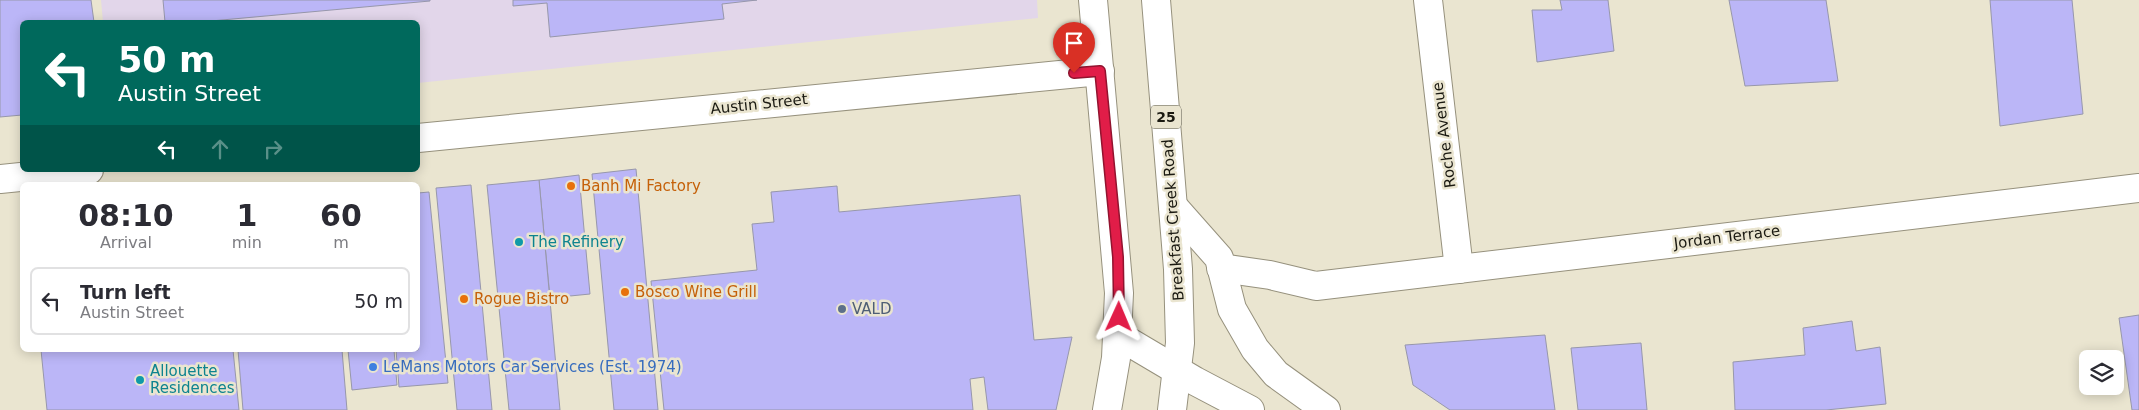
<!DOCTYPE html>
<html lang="en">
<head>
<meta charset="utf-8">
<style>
	body { margin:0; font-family:"DejaVu Sans",sans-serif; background:#f2f2f3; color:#2b2b33; height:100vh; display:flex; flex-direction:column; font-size:19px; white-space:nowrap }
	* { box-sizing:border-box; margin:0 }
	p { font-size:16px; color:#7c7c81 }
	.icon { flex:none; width:28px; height:28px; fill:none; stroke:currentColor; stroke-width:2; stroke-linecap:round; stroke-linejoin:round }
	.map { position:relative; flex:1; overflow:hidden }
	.details { position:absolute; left:20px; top:182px; width:400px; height:170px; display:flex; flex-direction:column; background:#fff; border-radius:8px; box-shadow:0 2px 12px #0003 }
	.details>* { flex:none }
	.guide { position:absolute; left:20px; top:20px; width:400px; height:152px; border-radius:8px; box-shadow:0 2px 12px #0003; background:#00695c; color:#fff; overflow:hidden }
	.fabs { position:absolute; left:2079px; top:350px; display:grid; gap:10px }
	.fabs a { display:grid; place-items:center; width:45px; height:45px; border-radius:8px; background:#fff; box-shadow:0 2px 12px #0003; font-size:25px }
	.pin { position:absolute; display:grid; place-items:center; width:42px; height:42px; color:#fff; margin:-51px -21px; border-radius:50% 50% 50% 0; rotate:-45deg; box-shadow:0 0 5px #0007 }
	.pin .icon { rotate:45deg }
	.me { position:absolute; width:55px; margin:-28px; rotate:1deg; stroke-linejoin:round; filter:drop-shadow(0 0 4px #0008) }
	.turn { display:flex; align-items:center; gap:18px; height:105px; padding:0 15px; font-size:22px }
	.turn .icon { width:65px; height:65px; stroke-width:2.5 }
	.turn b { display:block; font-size:35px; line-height:42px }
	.lanes { display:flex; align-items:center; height:48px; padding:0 15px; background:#0003; justify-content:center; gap:25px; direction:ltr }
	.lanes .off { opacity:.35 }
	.eta { display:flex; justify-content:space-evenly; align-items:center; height:85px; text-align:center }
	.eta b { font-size:30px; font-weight:800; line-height:35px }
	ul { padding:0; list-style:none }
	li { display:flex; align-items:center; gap:15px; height:68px; margin:0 10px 8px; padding:0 5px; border:2px solid #e1e1e2; border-radius:8px }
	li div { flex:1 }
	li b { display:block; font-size:19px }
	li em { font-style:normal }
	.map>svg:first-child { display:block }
	.commercial { fill:#e2d6ea }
	.building { fill:#bbb6f7; stroke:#9797ab }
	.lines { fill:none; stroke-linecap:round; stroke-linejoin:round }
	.minor-casing { stroke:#96917d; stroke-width:30 }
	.major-casing { stroke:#96917d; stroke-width:30 }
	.minor { stroke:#fff; stroke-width:28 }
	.major { stroke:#fff; stroke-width:28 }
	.route-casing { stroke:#92132f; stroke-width:12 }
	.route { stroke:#e11d48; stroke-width:9 }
	.food-dot { fill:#e8710a; stroke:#eae5d0; stroke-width:2 }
	.culture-dot { fill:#0f9aa8; stroke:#eae5d0; stroke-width:2 }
	.service-dot { fill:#5c6f8a; stroke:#eae5d0; stroke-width:2 }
	.shop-dot { fill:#3f7fe0; stroke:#eae5d0; stroke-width:2 }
	.labels { text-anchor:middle; stroke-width:5; stroke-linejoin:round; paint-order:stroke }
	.shield { fill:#eae5d0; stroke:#58564a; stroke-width:1 }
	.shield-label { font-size:14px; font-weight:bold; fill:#1a1911 }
	.street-label { font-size:15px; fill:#1a1911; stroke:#eae5d0 }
	.food-label { font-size:15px; fill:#c56008; stroke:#eae5d0; text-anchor:start }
	.culture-label { font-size:15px; fill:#0d838f; stroke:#eae5d0; text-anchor:start }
	.service-label { font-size:15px; fill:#4e5e75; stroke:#eae5d0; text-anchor:start }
	.shop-label { font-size:15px; fill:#366cbe; stroke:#eae5d0; text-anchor:start }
</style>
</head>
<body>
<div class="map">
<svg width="2139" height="410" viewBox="0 0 2139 410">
	<rect width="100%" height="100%" fill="#eae5d0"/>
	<path class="commercial" d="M101 0H1037L1038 18 418 83V22H103Z"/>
	<g class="building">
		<path d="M0 0H91L94 22H22V115L0 117Z"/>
		<path d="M163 0H430V1L200 22H165Z"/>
		<path d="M513 0H757L722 4 724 19 550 37 547 3 513 6Z"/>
		<path d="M1560 0H1608L1614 51 1537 62 1532 10H1562Z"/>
		<path d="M1729 0H1826L1838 81 1745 86Z"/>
		<path d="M1990 0H2072L2083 114 2000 126Z"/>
		<path d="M636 169 658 410H614L592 174Z"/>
		<path d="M579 175 590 294 550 298 539 180Z"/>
		<path d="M539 180 560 410H509L487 185Z"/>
		<path d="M471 185 492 410H457L436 188Z"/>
		<path d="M837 186 839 212 1020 195 1034 340 1072 337 1056 410H988L984 377 970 379 973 410H664L651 281 757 270 752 224 774 222 771 192Z"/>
		<path d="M429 192 448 383 399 387 396 350H418V193Z"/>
		<path d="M2139 315V410H2132L2119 318Z"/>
		<path d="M1852 321 1856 351 1880 347 1886 404 1826 410H1735L1733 362 1805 355 1803 328Z"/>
		<path d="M1545 335 1555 410H1450L1413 385 1405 345Z"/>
		<path d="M1641 343 1647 410H1578L1571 348Z"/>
		<path d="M41 350H233L239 410H47Z"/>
		<path d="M238 350H342L347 410H243Z"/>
		<path d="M348 350H394L397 385 352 390Z"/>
	</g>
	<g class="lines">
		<defs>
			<g id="minor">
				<path d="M1428 0 1459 269"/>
				<path d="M418 138 1100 71"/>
				<path d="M0 179 89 170"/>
				<path d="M1173 206 1219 258 1232 309 1255 349 1276 374 1326 410"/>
				<path d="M1221 268 1270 275 1316 286 2139 188"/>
				<path d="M1119 336 1195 381 1250 410"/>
			</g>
			<g id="major">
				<path d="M1093 0 1119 293 1116 358 1107 410"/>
				<path d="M1156 0 1178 269 1180 343 1172 410"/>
			</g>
		</defs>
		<use href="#minor" class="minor-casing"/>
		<use href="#major" class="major-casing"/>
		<use href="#minor" class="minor"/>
		<use href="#major" class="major"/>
	</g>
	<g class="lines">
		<defs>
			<path id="route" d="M1074 73 1100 71 1118 257 1119 317"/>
		</defs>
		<use href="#route" class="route-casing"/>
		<use href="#route" class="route"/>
	</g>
	<g class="food-dot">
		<circle cx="571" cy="186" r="5"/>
		<circle cx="625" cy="292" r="5"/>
		<circle cx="464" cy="299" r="5"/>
	</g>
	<g class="culture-dot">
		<circle cx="519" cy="242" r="5"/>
		<circle cx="140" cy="380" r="5"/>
	</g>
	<circle class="service-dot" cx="842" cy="309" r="5"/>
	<circle class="shop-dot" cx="373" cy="367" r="5"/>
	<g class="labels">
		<rect class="shield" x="1151" y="105.5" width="30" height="23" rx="4"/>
		<g class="shield-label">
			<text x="1166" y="122">25</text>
		</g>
		<g class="street-label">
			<text transform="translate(759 104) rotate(-6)" y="5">Austin Street</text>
			<text transform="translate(1444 135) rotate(-97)" y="5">Roche Avenue</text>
			<text transform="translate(1173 220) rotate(-94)" y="5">Breakfast Creek Road</text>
			<text transform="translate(1727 237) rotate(-7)" y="5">Jordan Terrace</text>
		</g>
		<g class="food-label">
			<text x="581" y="191">Banh Mi Factory</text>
			<text x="635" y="297">Bosco Wine Grill</text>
			<text x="474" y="304">Rogue Bistro</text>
		</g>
		<g class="culture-label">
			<text x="529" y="247">The Refinery</text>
			<text x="150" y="376">Allouette<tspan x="150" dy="17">Residences</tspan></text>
		</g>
		<g class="service-label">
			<text x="852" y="314">VALD</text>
		</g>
		<g class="shop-label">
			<text x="383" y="372">LeMans Motors Car Services (Est. 1974)</text>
		</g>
	</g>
</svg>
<div class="fabs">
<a><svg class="icon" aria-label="layers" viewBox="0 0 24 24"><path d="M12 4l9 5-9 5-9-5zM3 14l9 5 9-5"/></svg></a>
</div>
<div class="pin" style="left:1074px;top:73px;background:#d93025"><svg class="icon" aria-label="arrive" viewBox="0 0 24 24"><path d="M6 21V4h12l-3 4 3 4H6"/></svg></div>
<svg class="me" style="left:1119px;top:317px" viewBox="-20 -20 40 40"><path d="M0-17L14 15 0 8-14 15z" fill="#e11d48" stroke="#fff" stroke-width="4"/></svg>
<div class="guide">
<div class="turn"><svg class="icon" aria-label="left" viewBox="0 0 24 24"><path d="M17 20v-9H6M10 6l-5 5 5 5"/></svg><div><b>50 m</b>Austin Street</div></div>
<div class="lanes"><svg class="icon" aria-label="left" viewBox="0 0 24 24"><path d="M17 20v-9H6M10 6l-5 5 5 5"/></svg><svg class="icon off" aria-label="ahead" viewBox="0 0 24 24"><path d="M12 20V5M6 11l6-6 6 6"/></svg><svg class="icon off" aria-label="right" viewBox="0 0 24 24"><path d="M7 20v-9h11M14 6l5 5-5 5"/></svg></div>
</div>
<section class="details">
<div class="eta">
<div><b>08:10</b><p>Arrival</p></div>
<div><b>1</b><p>min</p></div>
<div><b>60</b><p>m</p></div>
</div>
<ul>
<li><svg class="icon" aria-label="left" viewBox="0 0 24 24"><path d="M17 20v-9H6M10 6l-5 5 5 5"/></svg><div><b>Turn left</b><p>Austin Street</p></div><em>50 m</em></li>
</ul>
</section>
</div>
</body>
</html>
